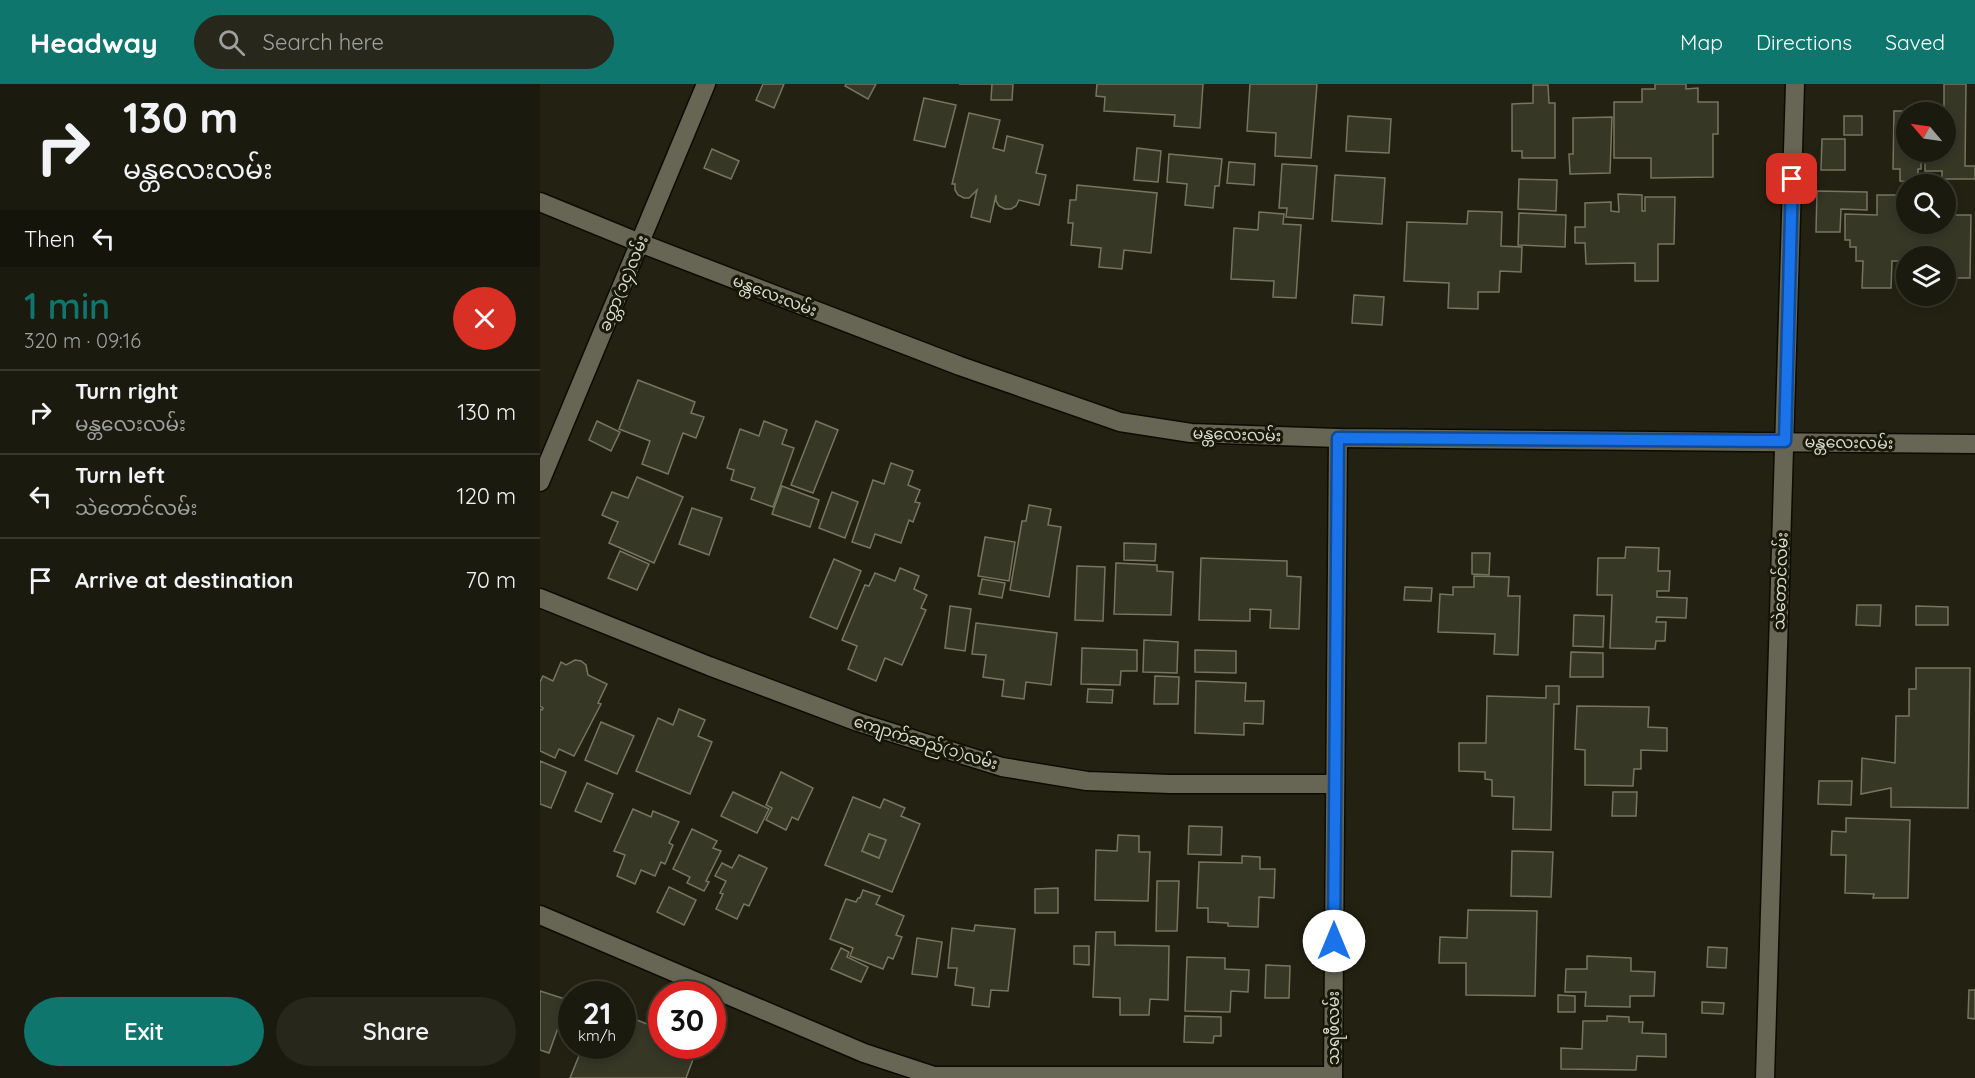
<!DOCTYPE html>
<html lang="en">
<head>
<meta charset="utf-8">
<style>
	body { margin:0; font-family:Quicksand,"Noto Sans Myanmar",sans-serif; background:#27271c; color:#f1f3f6; height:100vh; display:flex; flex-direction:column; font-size:22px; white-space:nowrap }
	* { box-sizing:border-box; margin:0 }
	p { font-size:20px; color:#9fa19e }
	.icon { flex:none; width:33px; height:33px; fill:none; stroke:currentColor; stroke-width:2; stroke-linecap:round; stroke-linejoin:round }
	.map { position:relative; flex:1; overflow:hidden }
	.sheet { display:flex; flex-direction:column; background:#1a1a0e; width:540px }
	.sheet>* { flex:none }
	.hud { background:#1a1a0e; color:#f1f3f6; overflow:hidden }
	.needle { width:39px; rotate:299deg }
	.controls { position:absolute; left:1356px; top:18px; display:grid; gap:12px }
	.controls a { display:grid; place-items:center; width:60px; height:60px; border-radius:50%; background:#1a1a0e; box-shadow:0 3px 9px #0003,0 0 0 2px #38382e; font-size:30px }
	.speed { position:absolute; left:18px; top:897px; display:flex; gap:12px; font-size:30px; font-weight:700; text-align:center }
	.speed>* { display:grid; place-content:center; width:78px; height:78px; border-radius:50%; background:#1a1a0e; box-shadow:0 3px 9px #0003,0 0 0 2px #38382e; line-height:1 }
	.speed small { font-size:15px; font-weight:400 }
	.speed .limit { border:9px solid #d22; background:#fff; color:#111 }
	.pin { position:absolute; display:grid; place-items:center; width:51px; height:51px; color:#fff; margin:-26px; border-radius:12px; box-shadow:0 3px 9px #0006 }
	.me { position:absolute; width:66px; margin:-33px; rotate:0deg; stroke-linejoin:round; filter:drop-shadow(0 0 4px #0008) }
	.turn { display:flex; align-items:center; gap:21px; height:126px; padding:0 24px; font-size:27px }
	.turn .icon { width:78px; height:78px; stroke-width:2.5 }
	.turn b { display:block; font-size:42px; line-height:51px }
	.then { display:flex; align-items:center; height:57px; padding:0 24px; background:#0003; gap:12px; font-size:22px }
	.round { display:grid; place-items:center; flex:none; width:63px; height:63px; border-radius:32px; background:#27271c }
	.headline { display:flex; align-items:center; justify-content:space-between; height:102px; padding:0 24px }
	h1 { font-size:36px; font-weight:600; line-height:45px; color:#0f766e }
	.button { display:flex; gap:12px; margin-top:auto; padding:12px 24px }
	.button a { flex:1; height:69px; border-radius:36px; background:#0f766e; color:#fff; font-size:24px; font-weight:600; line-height:69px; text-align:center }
	.button a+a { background:#27271c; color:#f1f3f6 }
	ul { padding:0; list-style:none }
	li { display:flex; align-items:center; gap:18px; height:84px; padding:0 24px; border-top:2px solid #38382e }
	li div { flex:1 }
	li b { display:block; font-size:22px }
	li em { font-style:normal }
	header { display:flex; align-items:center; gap:36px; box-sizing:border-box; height:84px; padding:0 30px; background:#0f766e; color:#fff }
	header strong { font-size:28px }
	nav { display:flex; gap:33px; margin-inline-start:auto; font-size:21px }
	.search { width:420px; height:54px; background:#27271c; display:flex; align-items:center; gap:15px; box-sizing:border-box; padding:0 21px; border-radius:33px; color:#9fa19e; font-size:22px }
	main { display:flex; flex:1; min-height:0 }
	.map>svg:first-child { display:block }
	.building { fill:#373726; stroke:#757562; stroke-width:1.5; fill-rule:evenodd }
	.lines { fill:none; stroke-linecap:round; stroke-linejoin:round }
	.minor-casing { stroke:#0c0b01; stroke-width:21 }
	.secondary-casing { stroke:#0c0b01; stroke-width:21 }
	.minor { stroke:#676654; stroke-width:18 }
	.secondary { stroke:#676654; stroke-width:18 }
	.route-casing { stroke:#114b97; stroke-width:15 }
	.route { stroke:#1a73e8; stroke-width:10 }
	.labels { text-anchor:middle; stroke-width:6; stroke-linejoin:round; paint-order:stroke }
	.street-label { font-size:16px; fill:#dadacf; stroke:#191909 }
</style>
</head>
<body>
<header>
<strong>Headway</strong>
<div class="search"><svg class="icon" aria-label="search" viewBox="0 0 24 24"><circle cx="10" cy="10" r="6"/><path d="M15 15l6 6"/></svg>Search here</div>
<nav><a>Map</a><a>Directions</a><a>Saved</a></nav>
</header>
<main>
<section class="sheet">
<div class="hud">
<div class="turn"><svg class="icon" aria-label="right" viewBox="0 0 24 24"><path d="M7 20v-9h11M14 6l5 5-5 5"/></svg><div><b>130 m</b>မန္တလေးလမ်း</div></div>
<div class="then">Then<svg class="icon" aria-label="left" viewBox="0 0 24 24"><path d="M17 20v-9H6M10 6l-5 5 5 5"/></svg></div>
</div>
<div class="headline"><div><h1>1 min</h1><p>320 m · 09:16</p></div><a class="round" style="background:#d93025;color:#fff"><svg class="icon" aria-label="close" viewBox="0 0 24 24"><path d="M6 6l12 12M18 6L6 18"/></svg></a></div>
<ul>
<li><svg class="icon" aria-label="right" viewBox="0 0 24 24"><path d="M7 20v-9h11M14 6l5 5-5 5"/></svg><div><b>Turn right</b><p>မန္တလေးလမ်း</p></div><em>130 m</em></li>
<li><svg class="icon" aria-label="left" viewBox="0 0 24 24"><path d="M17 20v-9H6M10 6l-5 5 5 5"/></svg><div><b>Turn left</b><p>သဲတောင်လမ်း</p></div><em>120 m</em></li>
<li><svg class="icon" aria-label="arrive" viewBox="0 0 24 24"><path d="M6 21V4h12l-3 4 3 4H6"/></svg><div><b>Arrive at destination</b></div><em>70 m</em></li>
</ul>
<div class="button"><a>Exit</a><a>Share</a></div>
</section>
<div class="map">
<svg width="1435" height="994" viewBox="0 0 1435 994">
	<rect width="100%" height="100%" fill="#232212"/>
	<g class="building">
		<path d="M223 0H244L234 24 216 16Z"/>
		<path d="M306 0H336L328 15 305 2Z"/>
		<path d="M419 0H473L472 16H451L452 0Z"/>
		<path d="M557 0H663L660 44 634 42 635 31 564 27 565 13 556 12Z"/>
		<path d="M710 0H777L771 74 735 72 736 49 707 47Z"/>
		<path d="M1115 0H1146V5L1158 4V18H1178V50H1173V93L1111 94V74H1074V18H1102V5H1115Z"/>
		<path d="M1404 0H1426L1425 82H1435V95H1402V87H1385V68H1406V28H1385H1404Z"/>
		<path d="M993 1H1008L1009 19H1015V74H982V67H972V20L993 19Z"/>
		<path d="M384 14 416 21 405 63 374 56Z"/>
		<path d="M1354 27H1382L1366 28V68H1381V85H1378V98L1360 97V85H1353Z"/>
		<path d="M429 29 460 36 453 64 464 67 467 52 503 61 496 89 506 91 499 121 479 116 476 122 471 125H465L459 122 456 117V111L450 138 431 133 437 106 429 114H424L418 111 415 106V100H412Z"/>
		<path d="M808 32 851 35 849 69 806 67Z"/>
		<rect x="1304" y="32" width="18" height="19"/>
		<path d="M1072 33 1070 89 1030 90 1029 70H1033V34Z"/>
		<path d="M1282 55H1305V86H1281Z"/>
		<path d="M597 64 621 67 618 98 594 96Z"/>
		<path d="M172 65 199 77 191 95 164 84Z"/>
		<path d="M629 70 682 75 679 102H675L673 124 645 121 647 100 627 98Z"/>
		<path d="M689 78 715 80 714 101 687 99Z"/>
		<path d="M742 80 777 82 773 135 746 133 747 124H739Z"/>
		<path d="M795 91 845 94 842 140 792 137Z"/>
		<path d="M979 95 1017 96 1016 127 978 125Z"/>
		<path d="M537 101 617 109 611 169 584 166 582 185 559 183 561 164 531 161 533 139H528L530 116H536Z"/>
		<path d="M1277 107 1327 108V126L1301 125 1300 148H1276Z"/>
		<path d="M1078 110 1102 111V127H1105V113H1135L1134 160H1118V197H1095V179L1046 180 1045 159H1035V143H1045V119L1071 118V127L1079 128Z"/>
		<path d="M1337 111H1366V140H1406V131H1431L1430 194H1406V172H1366V185H1360V177H1352L1351 204H1322L1323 177H1316V163H1310V156H1305V130L1337 131Z"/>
		<path d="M928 127 962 128 961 162 982 163 981 188 960 187 959 208H938V225L908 224 909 199 864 197 867 138 927 140Z"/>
		<path d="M719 128 744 130 743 140 761 141 756 214 733 213 734 197 691 195 694 144 718 146Z"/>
		<path d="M979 129 1026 131 1025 163 978 161Z"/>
		<path d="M814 211 844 213 842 241 812 239Z"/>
		<path d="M98 296 155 318 151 329 164 333 156 354 143 349 128 390 102 380 110 357 79 345Z"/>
		<path d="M57 337 80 348 71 367 49 356Z"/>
		<path d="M224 337 247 346 242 360 254 364 233 423 211 415 215 404 191 396 194 386 187 384 200 345 219 352Z"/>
		<path d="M276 337 298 346 273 409 251 401Z"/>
		<path d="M351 379 373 387 368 401 380 406 375 418 380 419 373 438 369 436 361 459 335 450 330 464 312 458 333 396 344 400Z"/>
		<path d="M97 393 143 413 114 479 69 459 78 438 62 431 72 408 88 414Z"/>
		<path d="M242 402 279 416 270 443 232 430Z"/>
		<path d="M292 408 318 418 305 454 279 444Z"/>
		<path d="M489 421 511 425 508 441 521 443 509 513 470 506 482 437H486Z"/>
		<path d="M152 424 182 434 169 471 139 460Z"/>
		<path d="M445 453 475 458 469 497 438 492Z"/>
		<path d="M584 459 616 460 615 477 584 476Z"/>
		<path d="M1086 463 1119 464 1118 487H1130L1129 507H1117V513L1147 514 1146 534 1117 533 1116 538H1126L1125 557H1116L1115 565 1070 564 1072 511H1057L1058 474H1085Z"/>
		<path d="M80 467 109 480 97 506 68 494Z"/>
		<path d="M932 469H950L949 491 932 490Z"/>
		<path d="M661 474 747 477V492L761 493 759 545 730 544 731 526 710 525V537L659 536Z"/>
		<path d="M294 475 321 487 297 545 270 533Z"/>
		<path d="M576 479 617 481V487L633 488 631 531 574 530Z"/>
		<path d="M537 482 565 483 563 537 535 536Z"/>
		<path d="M360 484 379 492 374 505 387 511 381 524 386 526 362 581 345 574 336 597 308 585 317 562 302 556 325 501 329 502 335 489 355 497Z"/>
		<path d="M934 492 969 493 968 512H980L978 571 954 570 955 550 898 548 900 510 913 511V503H934Z"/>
		<path d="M442 495 465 499 462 514 439 510Z"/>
		<path d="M865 503 892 504 891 517 864 516Z"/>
		<path d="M1317 521H1341L1340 542 1316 541Z"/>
		<path d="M410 522 431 525 425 567 405 564Z"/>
		<path d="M1376 522 1408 523V541H1376Z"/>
		<path d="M1034 531 1064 532 1063 563 1033 562Z"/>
		<path d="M436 539 517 549 511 601 486 598 484 615 462 612 464 596 443 593 446 571 432 570Z"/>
		<path d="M604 556 638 558 637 589 603 588Z"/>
		<path d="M542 564 597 566V587H581L580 601 541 600Z"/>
		<path d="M655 566 696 567V589L655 588Z"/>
		<path d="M1031 568 1063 569V593H1030Z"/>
		<path d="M35 576 41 577 46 581 48 591 67 600 58 619 61 620 34 672 19 665 15 674 0 667V625L2 626 3 624 0 622V598L3 592 13 597 21 578 26 581Z"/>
		<path d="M1376 584H1430L1428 724 1351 723V704L1321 710 1322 674 1355 679 1356 632H1369V605H1376Z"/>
		<path d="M615 592 639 593 638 620H614Z"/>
		<path d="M656 597 706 599 705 617H724L723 640 704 639V651L655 649Z"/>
		<path d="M1006 602H1019V620H1014L1011 746 973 745 974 713 952 712V696L945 695V688L919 687V659H946L947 612 1006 614Z"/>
		<path d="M548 605 573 606 572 619 547 618Z"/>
		<path d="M1037 622 1109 623 1108 643 1127 644V667L1101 666V685H1094L1093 702 1045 701V666L1035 665Z"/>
		<path d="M139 625 165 636 158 652 172 658 150 710 96 687 118 634 133 641Z"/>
		<path d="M61 638 94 652 77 690 45 676Z"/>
		<path d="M0 677 26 688 11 724 0 720Z"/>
		<path d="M241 688 273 704 258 736 252 733 246 746 226 736 232 724 226 721Z"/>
		<path d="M1279 697H1312L1311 721 1278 720Z"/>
		<path d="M47 699 73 710 61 738 35 727Z"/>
		<path d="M193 708 229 725 217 749 181 732Z"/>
		<path d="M1073 708H1097L1096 732H1072Z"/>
		<path d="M313 713 340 724 344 715 365 724 361 732 380 740 352 808 285 781ZM329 750 346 756 339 774 322 767Z"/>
		<path d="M93 725 111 733 113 727 139 738 129 759 133 761 125 780 121 778 115 792 101 786 95 800 77 792 85 771 74 767Z"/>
		<path d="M1306 734 1370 736 1368 814H1333L1334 810 1305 809 1306 771H1291L1292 747 1306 748Z"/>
		<path d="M649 742 682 743 681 771 648 770Z"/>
		<path d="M152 745 177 757 173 764 181 767 166 797 169 798 164 807 147 799 150 793 133 785Z"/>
		<path d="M329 750 346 756 339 774 322 767Z"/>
		<path d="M578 751 599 752V768H610L608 817 555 816 556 766 577 767Z"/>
		<path d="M972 767 1013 768 1011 813 971 812Z"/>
		<path d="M199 771 227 784 209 822 204 820 197 835 176 825 183 810 180 809 186 797 175 792 182 779 192 784Z"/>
		<path d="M702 772 720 773V785H735L734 814 719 813 718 843 688 842V839L668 838V824H657L659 778 702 779Z"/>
		<path d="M617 797H639L637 847H616Z"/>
		<path d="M129 803 156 816 144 841 117 828Z"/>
		<path d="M518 804V829H495V805Z"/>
		<path d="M323 806 340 812 336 820 364 832 356 851 362 853 353 875 348 873 343 885 310 872 313 864 290 855 306 815 316 818 318 814H320Z"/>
		<path d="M928 826 997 827 995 912 926 911V879H899L900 853 927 854Z"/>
		<path d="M435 841 475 845 468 907 451 906 449 923 432 921 434 904 415 901 417 884H408L412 844 434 847Z"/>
		<path d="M556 848H575V861L629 862 628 916 610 915 609 931H580V914L553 913Z"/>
		<path d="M377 854 402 858 397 893 372 890Z"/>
		<path d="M534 862H549V881L534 880Z"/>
		<path d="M1168 863 1187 864 1186 884 1167 883Z"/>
		<path d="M301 864 309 868 307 873 328 883 321 898 291 885Z"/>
		<path d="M1047 872 1091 874V887L1115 888 1114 912H1090V923L1045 922 1046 908H1025L1026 885H1047Z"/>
		<path d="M647 873 685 874V885L709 886 708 908 691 907 690 928 645 927Z"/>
		<path d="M726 881 750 882 749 914H725Z"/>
		<path d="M1429 906H1435V935L1428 934Z"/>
		<path d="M0 907 28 916 9 969 0 966Z"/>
		<path d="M1018 911 1035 912V928H1018Z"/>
		<path d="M1162 918 1184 919 1183 930 1162 929Z"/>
		<path d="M82 930 122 946V962H158L146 994H30L43 962H82Z"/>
		<path d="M645 932 681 933V952H674L673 959 644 958Z"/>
		<path d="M1067 932 1089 933V938H1103L1102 949 1126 950V973L1097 972 1096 986 1021 985V964L1042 965 1043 937H1067Z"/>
	</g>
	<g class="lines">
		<defs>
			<g id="minor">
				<path d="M0 398 166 0"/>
				<path d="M0 514 169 582 318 638 462 683 547 697 630 700H794"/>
				<path d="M0 831 324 969 394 992H793"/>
				<path d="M793 994 798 354"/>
				<path d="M1225 994 1255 0"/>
			</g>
			<path id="secondary" d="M0 118 100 159 420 282 580 338 651 349 798 354 1435 360"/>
		</defs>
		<use href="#minor" class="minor-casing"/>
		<use href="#secondary" class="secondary-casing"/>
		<use href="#minor" class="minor"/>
		<use href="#secondary" class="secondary"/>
	</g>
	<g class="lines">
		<defs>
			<path id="route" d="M794 857 798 354 1245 357 1252 95"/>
		</defs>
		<use href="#route" class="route-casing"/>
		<use href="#route" class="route"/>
	</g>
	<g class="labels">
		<g class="street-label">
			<text transform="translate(83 199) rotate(-67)" y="6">ခတ္တာ(၁၄)လမ်း</text>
			<text transform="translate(235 211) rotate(21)" y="6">မန္တလေးလမ်း</text>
			<text transform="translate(697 350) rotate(2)" y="6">မန္တလေးလမ်း</text>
			<text transform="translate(1309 358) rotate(1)" y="6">မန္တလေးလမ်း</text>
			<text transform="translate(1240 497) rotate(-88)" y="6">သဲတောင်လမ်း</text>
			<text transform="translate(386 658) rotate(17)" y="6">ကျောက်ဆည်(၁)လမ်း</text>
			<text transform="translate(793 944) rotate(-90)" y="6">သရဖီလမ်း</text>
		</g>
	</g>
</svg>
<div class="controls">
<a><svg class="needle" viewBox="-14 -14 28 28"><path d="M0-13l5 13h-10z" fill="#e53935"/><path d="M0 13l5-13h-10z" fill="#9fa19e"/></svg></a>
<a><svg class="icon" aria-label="search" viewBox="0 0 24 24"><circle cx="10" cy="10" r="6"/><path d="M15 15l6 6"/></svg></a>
<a><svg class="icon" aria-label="layers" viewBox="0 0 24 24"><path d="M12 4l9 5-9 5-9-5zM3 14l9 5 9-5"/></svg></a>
</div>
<div class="speed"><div>21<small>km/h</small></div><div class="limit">30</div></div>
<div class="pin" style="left:1252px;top:95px;background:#d93025"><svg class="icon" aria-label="arrive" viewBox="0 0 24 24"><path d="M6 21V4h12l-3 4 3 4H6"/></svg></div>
<svg class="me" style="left:794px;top:857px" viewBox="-20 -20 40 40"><circle r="19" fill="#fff"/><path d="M0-13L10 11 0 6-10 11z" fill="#1a73e8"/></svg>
</div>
</main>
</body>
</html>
